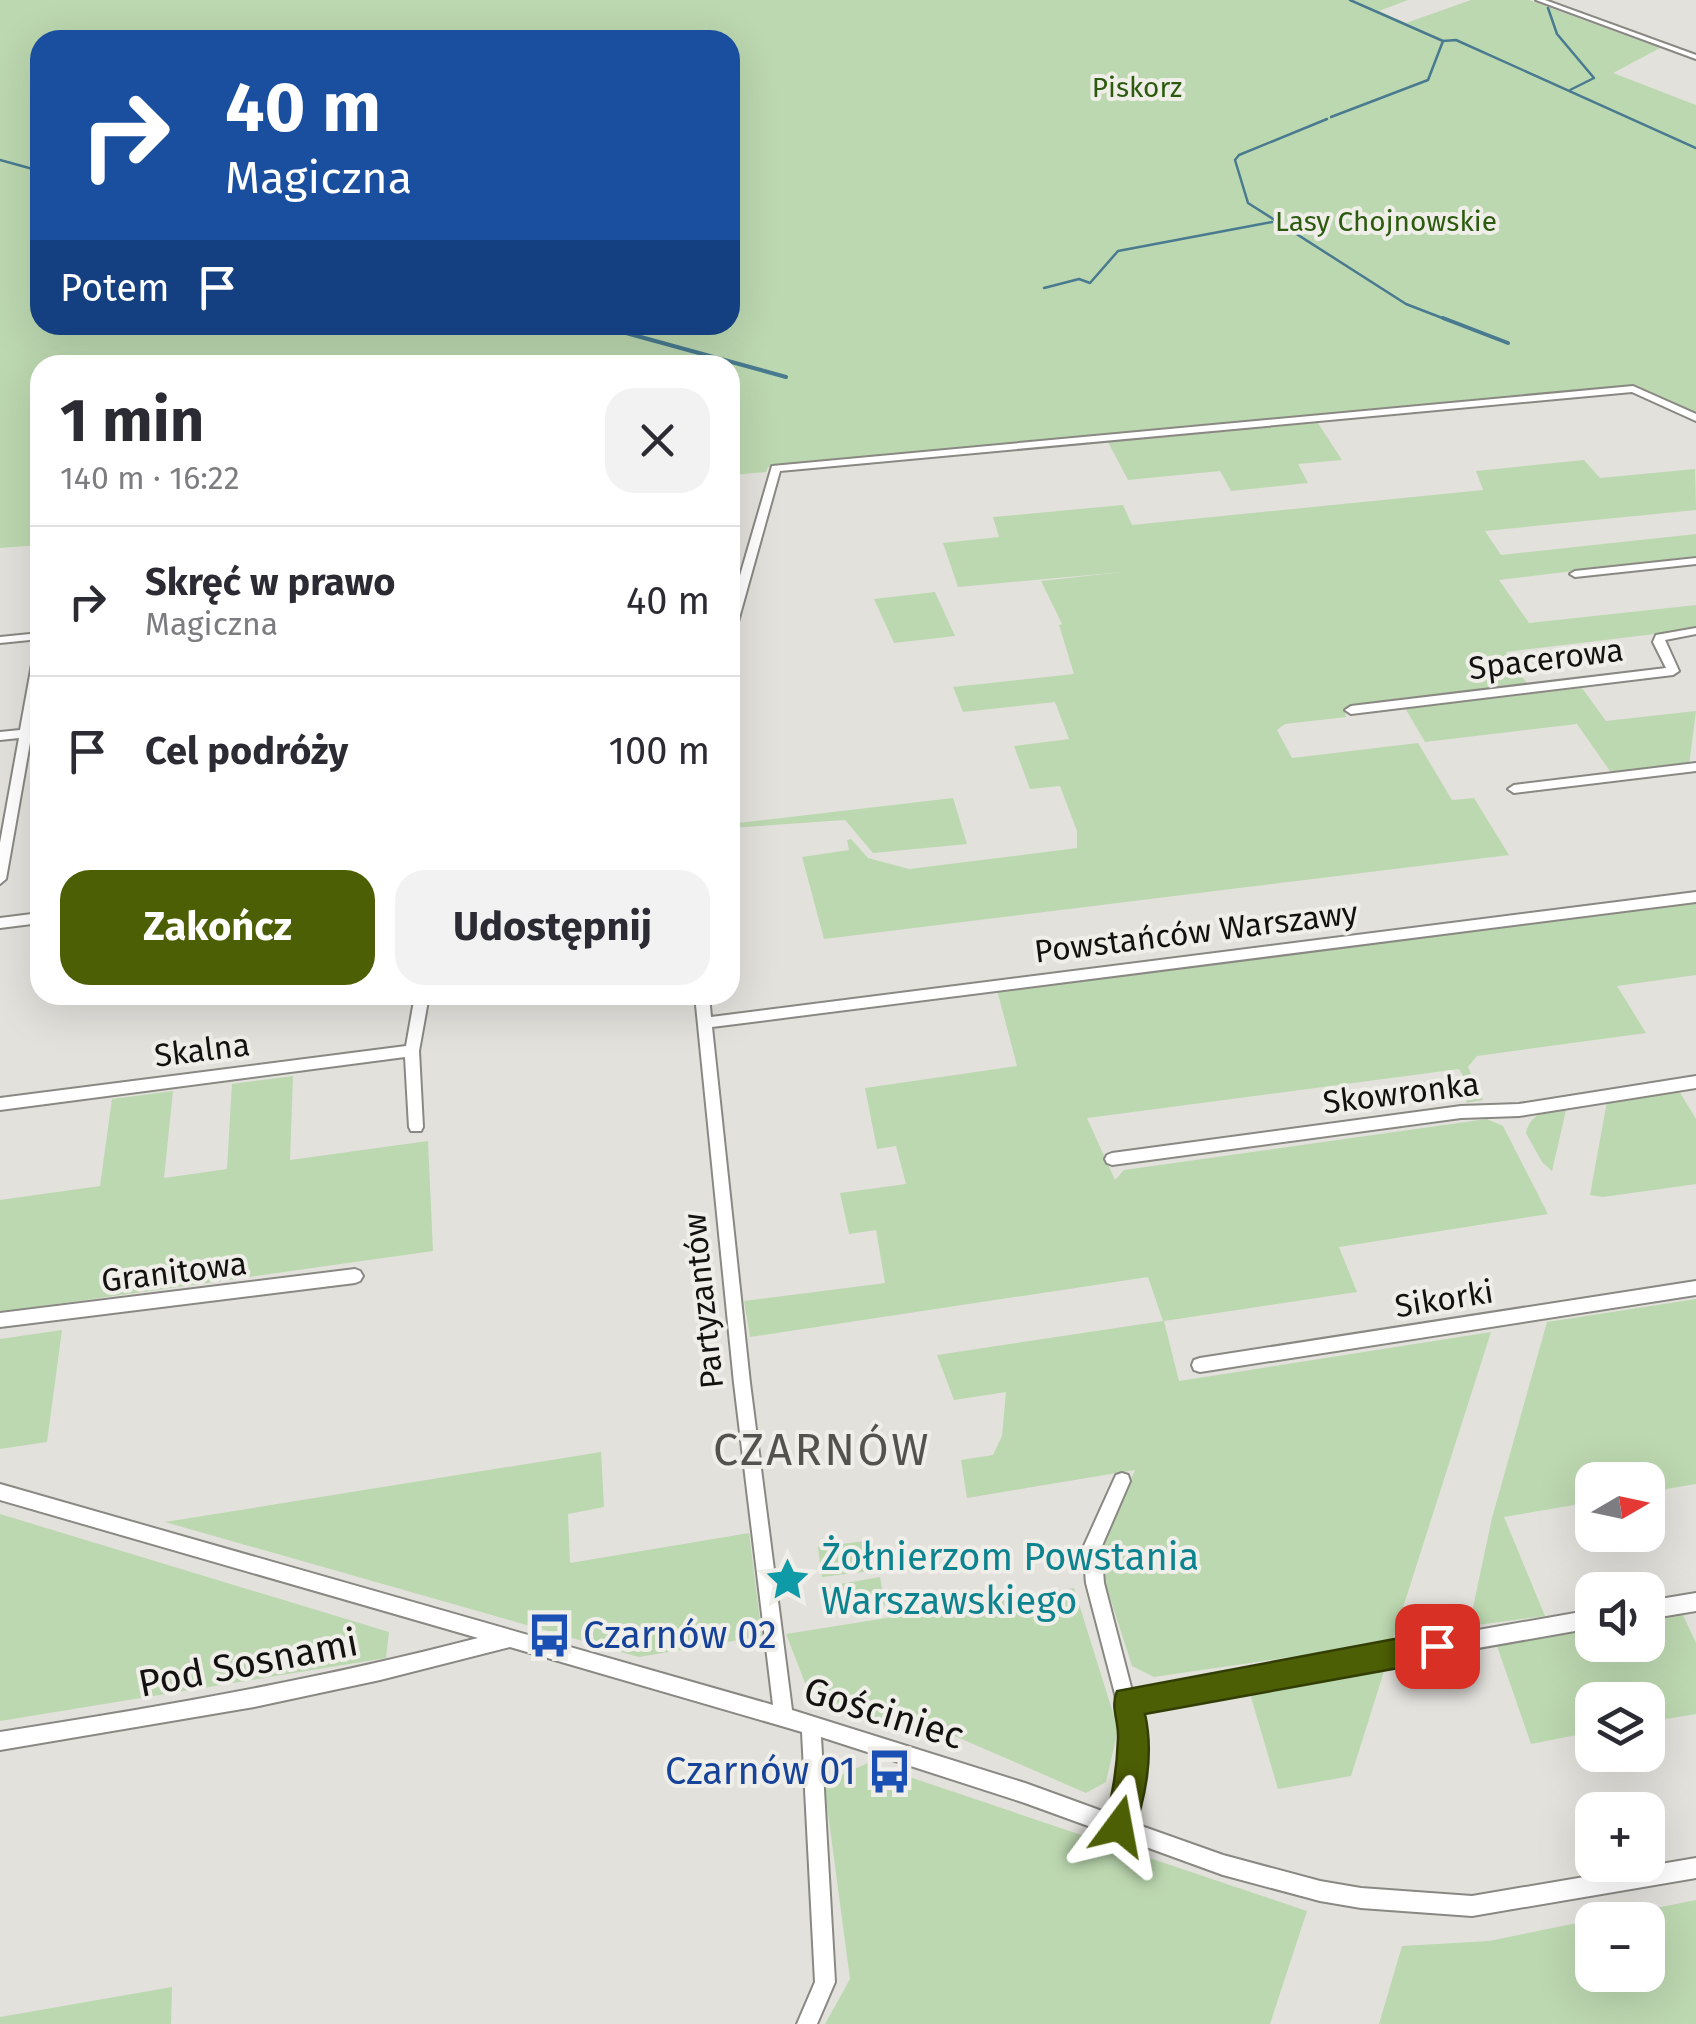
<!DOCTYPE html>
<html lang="pl">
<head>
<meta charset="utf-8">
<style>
	body { margin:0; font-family:"Fira Sans",sans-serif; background:#f2f2f3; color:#2b2b33; height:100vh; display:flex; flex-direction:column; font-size:38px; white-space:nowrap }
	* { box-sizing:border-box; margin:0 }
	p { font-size:32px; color:#7c7c81 }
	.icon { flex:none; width:55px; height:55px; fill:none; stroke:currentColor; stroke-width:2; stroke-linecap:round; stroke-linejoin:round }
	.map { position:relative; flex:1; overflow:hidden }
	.side { position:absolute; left:30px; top:355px; width:710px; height:650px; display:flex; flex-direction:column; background:#fff; border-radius:30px; box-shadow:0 10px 40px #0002 }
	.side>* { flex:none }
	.top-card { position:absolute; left:30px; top:30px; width:710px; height:305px; border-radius:30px; box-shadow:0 10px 40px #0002; background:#1a4fa0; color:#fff; overflow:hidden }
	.needle { width:65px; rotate:81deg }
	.tools { position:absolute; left:1575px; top:1462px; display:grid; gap:20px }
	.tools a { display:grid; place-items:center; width:90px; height:90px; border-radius:20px; background:#fff; box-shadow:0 10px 40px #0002; font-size:50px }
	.pin { position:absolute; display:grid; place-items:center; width:85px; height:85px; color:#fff; margin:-42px; border-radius:20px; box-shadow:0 5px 15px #0006 }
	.me { position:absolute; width:110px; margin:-55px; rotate:13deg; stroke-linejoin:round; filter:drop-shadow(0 0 8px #0008) }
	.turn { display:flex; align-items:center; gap:35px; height:210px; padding:0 30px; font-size:45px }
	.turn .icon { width:130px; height:130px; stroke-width:2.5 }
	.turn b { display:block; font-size:70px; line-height:85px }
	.then { display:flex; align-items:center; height:95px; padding:0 30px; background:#0003; gap:20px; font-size:38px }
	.round { display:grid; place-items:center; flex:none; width:105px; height:105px; border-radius:30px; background:#f2f2f3 }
	.overview { display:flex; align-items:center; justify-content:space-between; height:170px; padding:0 30px }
	h1 { font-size:60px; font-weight:700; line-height:75px }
	.action { display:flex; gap:20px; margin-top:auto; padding:20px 30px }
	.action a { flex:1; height:115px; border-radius:30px; background:#4d5f04; color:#fff; font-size:40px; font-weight:700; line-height:115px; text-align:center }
	.action a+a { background:#f2f2f3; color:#2b2b33 }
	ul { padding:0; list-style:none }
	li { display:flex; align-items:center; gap:30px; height:150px; padding:0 30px; border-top:2px solid #e1e1e2 }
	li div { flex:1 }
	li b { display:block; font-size:38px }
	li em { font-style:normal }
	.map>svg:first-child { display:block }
	.green { fill:#bcd8b0; fill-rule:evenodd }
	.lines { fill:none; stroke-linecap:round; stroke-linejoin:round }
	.stream-far1 { stroke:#497a90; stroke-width:2.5 }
	.stream { stroke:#497a90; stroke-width:4 }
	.street-casing { stroke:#8a8883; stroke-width:4 }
	.street { fill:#fff; fill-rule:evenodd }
	.route { fill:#4d5f04; stroke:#323e03; stroke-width:2.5 }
	.labels { text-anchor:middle; stroke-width:8; stroke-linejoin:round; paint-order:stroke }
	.far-park-label { font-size:28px; fill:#2c5b10; stroke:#f0eee9 }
	.street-label { font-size:32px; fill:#131211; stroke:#f0eee9 }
	.near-culture-label { font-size:38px; fill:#0d838f; stroke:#f0eee9; text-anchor:start }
	.near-transit-label { font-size:38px; fill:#164399; stroke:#f0eee9; text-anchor:start }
	.near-street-label { font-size:38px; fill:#131211; stroke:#f0eee9 }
	.near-quarter-label { font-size:45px; letter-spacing:2.5px; fill:#54524e; stroke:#f0eee9 }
</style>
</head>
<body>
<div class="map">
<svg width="1696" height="2024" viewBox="0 0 1696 2024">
	<rect width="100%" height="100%" fill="#e3e1dc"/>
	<g class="green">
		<path d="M0 0H1408L1379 11 1406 23 1471 0H1529L1660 48 1613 73 1696 105V415L1631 385 768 467 766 472 730 475V365H40V545L0 548ZM40 40H730V325H40Z"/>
		<path d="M1316 420 1342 460 1298 464 1308 483 1231 491 1220 471 1128 480 1107 440Z"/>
		<path d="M1584 460 1600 478 1695 469 1696 510 1485 531 1501 555 1696 534V556L1499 580 1529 623 1696 605V629L1506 652 1528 685 1369 703 1344 708 1346 717 1285 724 1277 730 1292 758 1418 743 1452 800 1474 798 1509 855 824 939 802 857 849 850 847 840 851 839 868 858 909 869 1077 848V831L1060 786 1030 789 1014 746 1069 739 1055 702 963 712 953 687 1074 674 1059 625 1062 624 1041 581 1122 572 958 587 943 543 999 537 993 517 1123 505 1132 525 1483 490 1476 471Z"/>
		<path d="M935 592 955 636 894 643 874 599Z"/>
		<path d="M1582 688 1606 721 1696 711 1689 765 1612 774 1577 724 1425 742 1405 708Z"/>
		<path d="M953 798 967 844 873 853 845 820 730 828V824Z"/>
		<path d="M1696 901V975L1617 986 1646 1033 1477 1056 1468 1067 1483 1100 1466 1103 1472 1091 1459 1069 1087 1118 1115 1180 1124 1170 1487 1119 1503 1126 1548 1214 1339 1247 1357 1292 1164 1321 1179 1381 1491 1332 1392 1642 1154 1677 1132 1666 1105 1582 1101 1551 1135 1470 967 1498 961 1460 993 1455 1002 1436 1006 1392 954 1400 937 1355 1163 1321 1148 1277 750 1337 744 1301 885 1283 876 1230 849 1234 840 1193 906 1184 896 1146 877 1149 865 1088 1017 1066 997 990Z"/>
		<path d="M293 1076 290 1160 428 1141 433 1251 0 1312V1200L100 1186 112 1099 173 1091 164 1178 227 1169 232 1084Z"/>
		<path d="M1679 1091 1696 1119V1184L1603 1197 1590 1195 1607 1101Z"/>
		<path d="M1567 1106 1552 1171 1542 1162 1526 1133C1531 1112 1548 1110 1567 1106Z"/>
		<path d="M1696 1299V1484L1648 1492V1480H1592V1502L1504 1517 1545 1616 1469 1626 1492 1518 1547 1322Z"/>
		<path d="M62 1330 47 1442 0 1449V1339Z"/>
		<path d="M601 1452 604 1507 568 1514 570 1563 749 1533 762 1636 639 1657 165 1522Z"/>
		<path d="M0 1514 389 1632 386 1658 0 1721Z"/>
		<path d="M873 1540 878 1570 822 1577 818 1547Z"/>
		<path d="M880 1577 885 1605 827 1615 823 1587Z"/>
		<path d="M1074 1588 1118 1729 1106 1782 1086 1793 934 1727 910 1731 809 1693 786 1634Z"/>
		<path d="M1682 1613 1696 1643V1714L1648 1722V1700H1592V1732L1531 1744 1497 1646 1592 1629V1645H1648V1619Z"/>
		<path d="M1386 1665 1351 1776 1278 1789 1248 1687Z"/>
		<path d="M868 1763 1307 1911 1270 2024H825L850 1979 824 1783Z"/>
		<path d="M1696 1900V2024H1379L1402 1946 1489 1941 1592 1920V1975H1648V1920H1595Z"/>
		<path d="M172 1987 171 2024H0V2017Z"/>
	</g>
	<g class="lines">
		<g class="stream-far1">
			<path d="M1350 0 1443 41 1456 40 1696 148"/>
			<path d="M1548 8 1557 34 1594 78 1570 90"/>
			<path d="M1331 117 1428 80 1443 41"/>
			<path d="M1327 119 1239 155 1235 160 1248 203 1406 304 1450 321"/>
			<path d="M0 160 40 171"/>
			<path d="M1044 288 1079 279 1090 283 1118 251 1272 222"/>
		</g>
		<g class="stream">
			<path d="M1443 318 1508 343"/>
			<path d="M597 325 786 377"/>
		</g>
		<defs>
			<g id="street">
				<path d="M1536 0H1545L1696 55V59Z"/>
				<path d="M1633 386 1696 414V421L1632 392 780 471 736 629 730 632V610L772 466Z"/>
				<path d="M1696 558V564L1575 577 1570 574 1575 571Z"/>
				<path d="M1696 628V634L1665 640 1679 671 1673 675 1351 714 1345 710 1351 706 1666 668 1653 642 1656 635Z"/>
				<path d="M40 633V639L0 643V637Z"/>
				<path d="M40 649V686L32 729 40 728V736L31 737 6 879 0 884V843L19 738 0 740V732L20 730 34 653Z"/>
				<path d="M1696 763V771L1514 793 1508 789 1514 785Z"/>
				<path d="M1696 892V902L712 1027 750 1383 792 1710 1025 1783 1113 1815 1119 1797 1125 1732 1086 1583 1083 1548 1116 1475 1122 1473 1128 1475 1130 1481 1101 1548 1104 1583 1132 1691 1592 1610V1628L1137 1708 1143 1732 1139 1797 1130 1822 1223 1855 1320 1881 1361 1888 1472 1896 1696 1858V1878L1472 1916 1361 1908 1320 1901 1223 1875 1025 1803 821 1737 835 1982 817 2024H797L815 1982 802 1732 510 1647 380 1680 254 1707 0 1750V1732C161 1707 321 1679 478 1638L0 1500V1484L773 1705 734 1383 695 995H709L711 1017Z"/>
				<path d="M40 913V923L0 928V918Z"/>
				<path d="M415 995H429L419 1051 423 1127 421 1131H411L409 1127 405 1057 0 1110V1098L406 1046Z"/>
				<path d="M1696 1076V1088L1519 1116 1461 1118 1112 1165 1107 1163 1105 1159 1107 1155 1112 1153 1461 1106 1519 1104Z"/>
				<path d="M355 1269 360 1271 363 1276 360 1281 355 1283 0 1327V1313Z"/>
				<path d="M1696 1281V1295L1200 1372 1194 1370 1192 1365 1194 1360 1200 1358Z"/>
				<path d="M1696 1593V1611L1648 1619V1601Z"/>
			</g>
		</defs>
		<use href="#street" class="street-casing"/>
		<use href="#street" class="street"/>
	</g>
	<path class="route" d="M1437 1631 1447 1636 1452 1646 1447 1656 1437 1661 1145 1714C1154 1754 1146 1799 1131 1837L1119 1842 1108 1837 1103 1826C1113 1797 1117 1769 1118 1738 1119 1721 1110 1707 1117 1691Z"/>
	<defs>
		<symbol id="sight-bare" viewBox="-9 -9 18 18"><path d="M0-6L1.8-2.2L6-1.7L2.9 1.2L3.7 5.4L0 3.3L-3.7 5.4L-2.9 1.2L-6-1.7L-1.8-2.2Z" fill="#0f9aa8" stroke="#f0eee9" stroke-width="2.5" paint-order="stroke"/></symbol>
		<symbol id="bus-bare" viewBox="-9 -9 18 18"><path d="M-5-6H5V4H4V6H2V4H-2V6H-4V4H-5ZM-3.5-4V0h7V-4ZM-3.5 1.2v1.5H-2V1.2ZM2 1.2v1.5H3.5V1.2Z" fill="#1a4fb4" stroke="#f0eee9" stroke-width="2.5" paint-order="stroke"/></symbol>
	</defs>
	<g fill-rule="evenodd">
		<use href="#sight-bare" x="756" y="1548" width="63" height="63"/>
		<use href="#bus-bare" x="518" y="1604" width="63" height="63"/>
		<use href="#bus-bare" x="858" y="1740" width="63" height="63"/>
	</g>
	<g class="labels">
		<g class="far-park-label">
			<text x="1137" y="97">Piskorz</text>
			<text x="1386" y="231">Lasy Chojnowskie</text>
		</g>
		<g class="street-label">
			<text transform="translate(1546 659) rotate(-7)" y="11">Spacerowa</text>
			<text transform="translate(1196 932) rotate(-7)" y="11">Powstańców Warszawy</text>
			<text transform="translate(202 1050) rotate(-7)" y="11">Skalna</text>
			<text transform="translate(1401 1093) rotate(-7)" y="11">Skowronka</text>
			<text transform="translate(174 1272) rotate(-7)" y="11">Granitowa</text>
			<text transform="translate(1444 1299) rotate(-9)" y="11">Sikorki</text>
			<text transform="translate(703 1301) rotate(-96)" y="11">Partyzantów</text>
		</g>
		<g class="near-culture-label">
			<text x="821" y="1570">Żołnierzom Powstania<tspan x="821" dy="44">Warszawskiego</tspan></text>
		</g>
		<g class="near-transit-label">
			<text x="583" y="1648">Czarnów 02</text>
			<text x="856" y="1784" text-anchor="end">Czarnów 01</text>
		</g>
		<g class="near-street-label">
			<text transform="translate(248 1663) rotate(-11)" y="13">Pod Sosnami</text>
			<text transform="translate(884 1713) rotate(17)" y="13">Gościniec</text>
		</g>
		<g class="near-quarter-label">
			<text x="822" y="1465">CZARNÓW</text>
		</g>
	</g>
</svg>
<div class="tools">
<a><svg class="needle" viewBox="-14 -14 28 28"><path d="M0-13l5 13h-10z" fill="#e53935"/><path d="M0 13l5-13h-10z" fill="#7c7c81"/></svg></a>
<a><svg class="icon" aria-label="sound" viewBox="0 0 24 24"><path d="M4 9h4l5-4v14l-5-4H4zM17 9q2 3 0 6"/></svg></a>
<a><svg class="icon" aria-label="layers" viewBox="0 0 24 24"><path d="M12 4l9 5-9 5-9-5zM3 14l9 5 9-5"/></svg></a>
<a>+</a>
<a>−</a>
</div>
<div class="pin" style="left:1437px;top:1646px;background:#d93025"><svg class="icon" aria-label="arrive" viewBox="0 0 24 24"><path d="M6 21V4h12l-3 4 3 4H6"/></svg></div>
<svg class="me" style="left:1119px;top:1826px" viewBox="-20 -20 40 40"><path d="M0-17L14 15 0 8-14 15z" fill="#4d5f04" stroke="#fff" stroke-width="4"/></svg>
<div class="top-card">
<div class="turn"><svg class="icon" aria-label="right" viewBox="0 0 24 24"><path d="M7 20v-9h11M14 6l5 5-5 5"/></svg><div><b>40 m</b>Magiczna</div></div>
<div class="then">Potem<svg class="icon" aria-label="arrive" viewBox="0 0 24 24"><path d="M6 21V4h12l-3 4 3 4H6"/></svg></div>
</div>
<section class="side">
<div class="overview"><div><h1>1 min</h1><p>140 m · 16:22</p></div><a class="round"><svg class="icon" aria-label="close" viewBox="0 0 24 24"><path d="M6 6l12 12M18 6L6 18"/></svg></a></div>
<ul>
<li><svg class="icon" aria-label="right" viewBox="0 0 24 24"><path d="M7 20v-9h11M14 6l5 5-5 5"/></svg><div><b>Skręć w prawo</b><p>Magiczna</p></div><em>40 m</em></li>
<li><svg class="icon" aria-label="arrive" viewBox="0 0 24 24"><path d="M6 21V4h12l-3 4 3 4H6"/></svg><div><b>Cel podróży</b></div><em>100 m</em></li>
</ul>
<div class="action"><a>Zakończ</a><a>Udostępnij</a></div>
</section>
</div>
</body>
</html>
